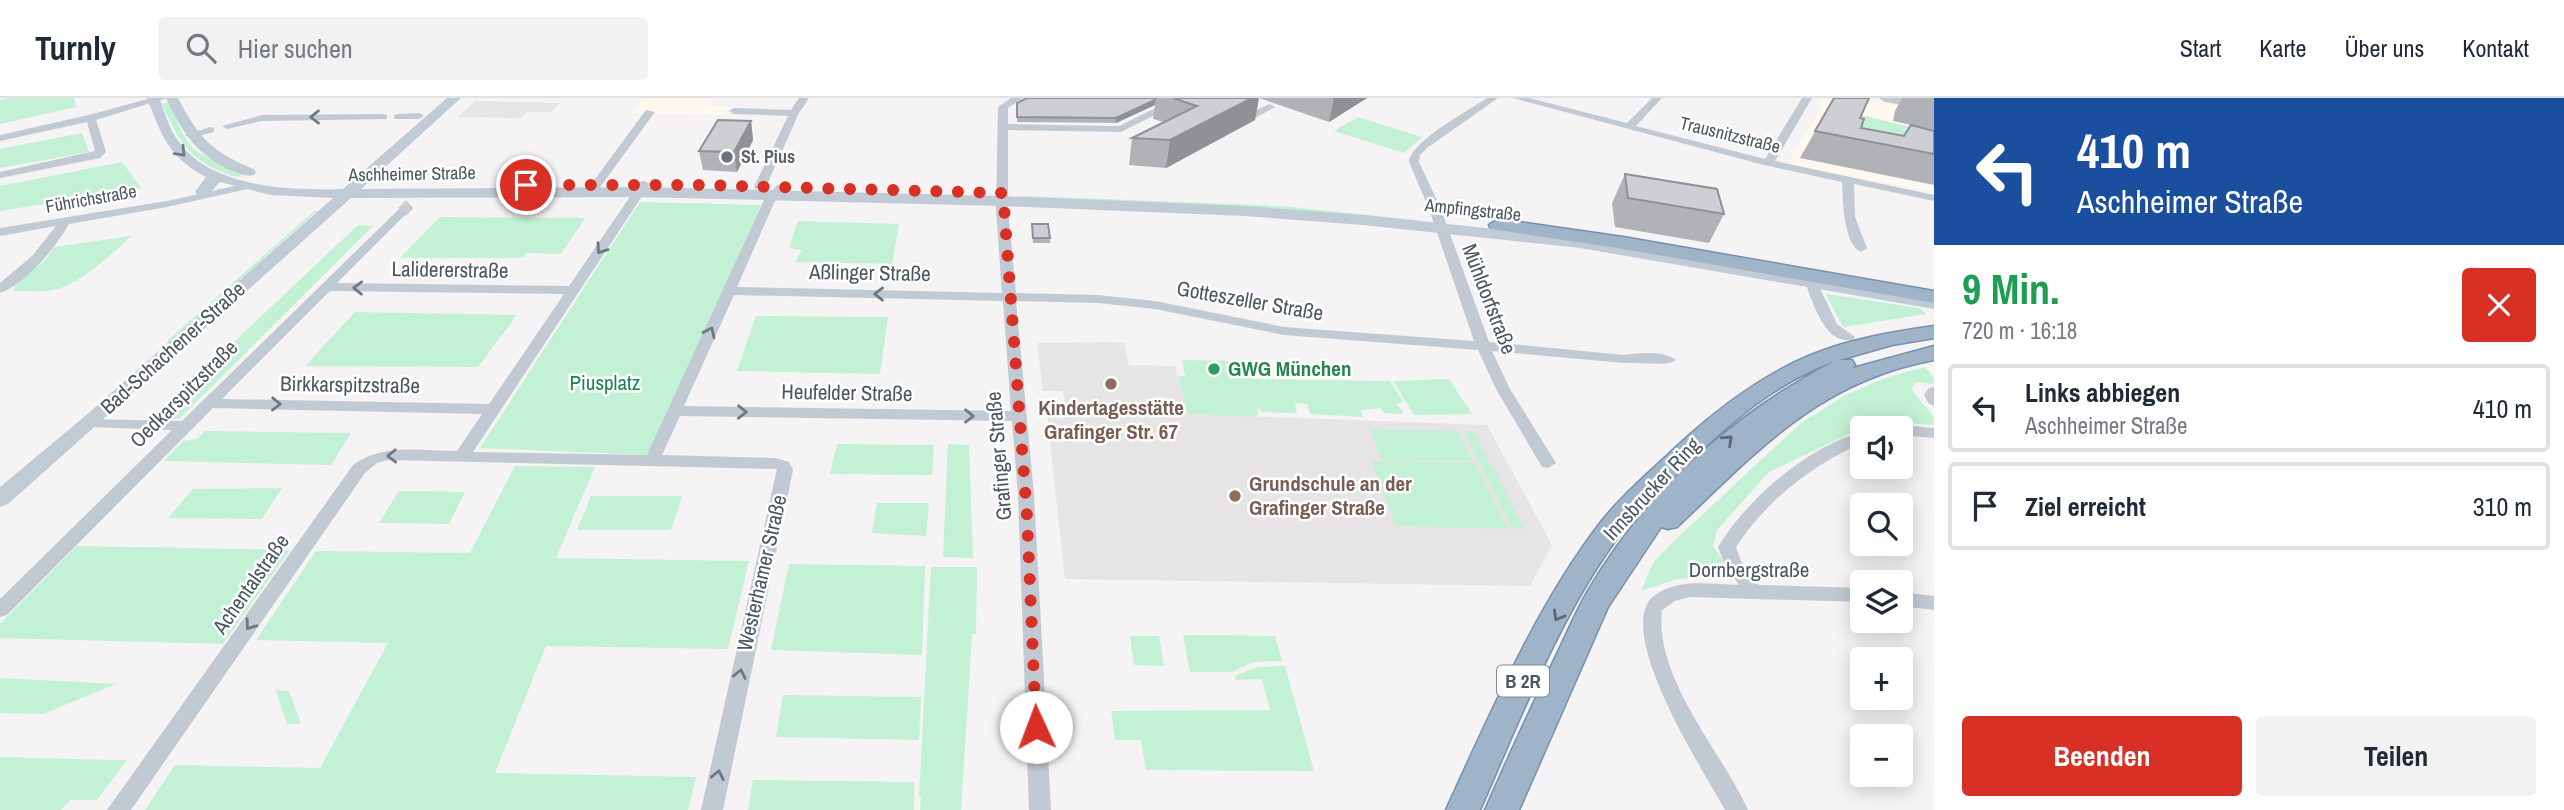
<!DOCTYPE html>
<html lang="de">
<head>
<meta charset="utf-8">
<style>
	body { margin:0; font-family:"Archivo Narrow",sans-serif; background:#f2f2f3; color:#1f2937; height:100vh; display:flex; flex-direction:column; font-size:26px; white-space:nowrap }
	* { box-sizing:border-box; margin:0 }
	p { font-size:23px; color:#747a83 }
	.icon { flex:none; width:38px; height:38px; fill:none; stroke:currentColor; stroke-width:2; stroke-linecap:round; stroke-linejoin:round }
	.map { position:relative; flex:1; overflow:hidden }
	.side { display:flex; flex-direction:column; background:#fff; width:630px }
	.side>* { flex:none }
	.hud { background:#1a4fa0; color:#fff; overflow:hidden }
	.fabs { position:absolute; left:1850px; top:318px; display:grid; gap:14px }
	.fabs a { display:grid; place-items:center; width:63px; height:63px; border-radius:7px; background:#fff; box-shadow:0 4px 18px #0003; font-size:35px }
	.pin { position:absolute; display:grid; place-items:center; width:60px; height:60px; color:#fff; margin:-30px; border:4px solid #fff; border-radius:50%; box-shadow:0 2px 7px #0007 }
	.me { position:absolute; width:77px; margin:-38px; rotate:358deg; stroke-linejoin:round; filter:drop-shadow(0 0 5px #0008) }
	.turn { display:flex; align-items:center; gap:24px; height:147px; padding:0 28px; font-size:32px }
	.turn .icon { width:91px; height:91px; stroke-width:2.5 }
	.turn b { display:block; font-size:49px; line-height:60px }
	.round { display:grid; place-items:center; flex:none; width:74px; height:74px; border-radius:7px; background:#f2f2f3 }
	.overview { display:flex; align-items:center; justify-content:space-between; height:119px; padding:0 28px }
	h1 { font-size:42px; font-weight:800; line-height:52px; color:#1e9e55 }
	.action { display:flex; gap:14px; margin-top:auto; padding:14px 28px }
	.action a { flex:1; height:80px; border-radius:7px; background:#d93025; color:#fff; font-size:28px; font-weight:800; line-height:80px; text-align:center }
	.action a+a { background:#f2f2f3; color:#1f2937 }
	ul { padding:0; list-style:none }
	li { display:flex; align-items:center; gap:21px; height:88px; margin:0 14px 10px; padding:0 14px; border:4px solid #e0e1e3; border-radius:7px }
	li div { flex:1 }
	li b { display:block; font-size:26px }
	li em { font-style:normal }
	header { display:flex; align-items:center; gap:42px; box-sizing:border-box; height:98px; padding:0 35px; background:#fff; border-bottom:2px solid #e0e1e3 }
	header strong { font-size:33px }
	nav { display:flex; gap:38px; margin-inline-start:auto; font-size:24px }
	.search { width:490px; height:63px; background:#f2f2f3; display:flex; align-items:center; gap:18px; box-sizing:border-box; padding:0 24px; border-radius:7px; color:#747a83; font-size:26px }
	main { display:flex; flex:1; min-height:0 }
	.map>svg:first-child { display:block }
	.commercial { fill:#fdf9ef }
	.education { fill:#e6e4e5 }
	.green { fill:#c3f1d5 }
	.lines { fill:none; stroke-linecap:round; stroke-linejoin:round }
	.minor-tunnel { stroke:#caccce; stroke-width:11; stroke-dasharray:11 5; stroke-linecap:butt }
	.trunk-casing { stroke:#7690ad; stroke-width:3 }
	.minor { fill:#c1cad2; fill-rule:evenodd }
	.tertiary { fill:#c1cad2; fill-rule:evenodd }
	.secondary { fill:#c1cbd6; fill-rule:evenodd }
	.trunk { fill:#9fb4c9; fill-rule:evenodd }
	.wall { fill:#b0b2b7 }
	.shaded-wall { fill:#909195 }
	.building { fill:#cdcfd5; stroke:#909195; stroke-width:2 }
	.oneway { stroke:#6e7983 }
	.oneway2 { stroke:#6e7984 }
	.oneway3 { stroke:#5b6976 }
	.route { stroke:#d93025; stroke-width:12; stroke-dasharray:0 21.6 }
	.worship-dot { fill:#6b7280; stroke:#fff; stroke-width:2.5 }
	.leisure-dot { fill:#2e9e5b; stroke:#fff; stroke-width:2.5 }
	.education-dot { fill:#8d6e63; stroke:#fff; stroke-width:2.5 }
	.labels { text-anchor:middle; stroke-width:5; stroke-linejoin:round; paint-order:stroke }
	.far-street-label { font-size:18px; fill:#4a5661; stroke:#fff }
	.far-worship-label { font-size:18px; font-weight:bold; fill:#5b616d; stroke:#fff; text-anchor:start }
	.shield { fill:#fff; stroke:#808990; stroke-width:2 }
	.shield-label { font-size:19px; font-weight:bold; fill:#4a5661 }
	.street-label { font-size:21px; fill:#4a5661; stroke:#fff }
	.leisure-label { font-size:21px; font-weight:bold; fill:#27864d; stroke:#fff; text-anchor:start }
	.park-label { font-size:21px; fill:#17864f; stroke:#fff }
	.education-label { font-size:21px; font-weight:bold; fill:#785e54; stroke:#fff }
</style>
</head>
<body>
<header>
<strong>Turnly</strong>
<div class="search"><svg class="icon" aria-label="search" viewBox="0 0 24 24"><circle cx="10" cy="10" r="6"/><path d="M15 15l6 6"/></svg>Hier suchen</div>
<nav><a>Start</a><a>Karte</a><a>Über uns</a><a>Kontakt</a></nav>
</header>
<main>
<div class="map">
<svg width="1934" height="712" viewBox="0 0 1934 712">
	<rect width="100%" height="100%" fill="#f5f3f3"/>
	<g class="commercial">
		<path d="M643 0H717L706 8 729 9 725 17 632 15Z"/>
		<path d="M1819 0H1858L1934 14V94L1797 68 1788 63 1820 12Z"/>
	</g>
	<g class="education">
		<path d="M475 3 559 5 552 14H526L521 20 458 19Z"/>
		<path d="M1124 244 1129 267 1175 268 1187 316 1487 327 1552 447 1530 488 1065 481 1047 316 1066 315 1065 309 1063 293H1043L1037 245Z"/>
	</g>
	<g class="green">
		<path d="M9 0H74L76 9 0 26V2Z"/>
		<path d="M169 4 181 33 194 52 243 78C235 80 230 77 222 74 185 58 178 40 162 6Z"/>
		<path d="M1862 17 1934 35V56L1880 40 1868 62 1845 47Z"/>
		<path d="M1358 19 1422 39 1404 55 1334 33Z"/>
		<path d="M82 35 89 54 0 70V51Z"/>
		<path d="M122 64 141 90 0 113V88Z"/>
		<path d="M1027 98 1283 108 1417 122V124L1027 101Z"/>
		<path d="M640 104 761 107 650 357 480 350Z"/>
		<path d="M314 113H317L219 200 214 208 166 248 168 242Z"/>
		<path d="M440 119 585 120 561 156 527 155 522 160H400Z"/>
		<path d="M798 123 899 126 892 166 795 164 802 152 789 150Z"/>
		<path d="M358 127 373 128 179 321 154 319Z"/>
		<path d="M131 138C114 155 81 184 58 191 44 195 28 193 13 193L16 187 46 161 54 149Z"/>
		<path d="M1826 196 1919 210 1927 216 1843 229Z"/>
		<path d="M355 214 517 217 478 269 305 268Z"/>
		<path d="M756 218 888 219 880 276 737 273Z"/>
		<path d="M1182 262 1242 263 1246 279 1252 281 1390 283 1403 304 1396 306 1403 313 1402 316 1384 315 1381 310 1361 312 1363 319 1310 316 1307 306 1295 305 1297 315 1262 314 1259 309 1257 319 1187 316 1178 278H1185Z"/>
		<path d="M1925 269 1934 280V286L1916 284 1911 291 1934 319V327L1876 323 1769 374 1717 432 1713 448 1723 463 1713 478 1677 481 1641 493 1653 465 1674 443 1800 326 1844 298 1885 280Z"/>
		<path d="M1449 281 1472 316 1414 317 1393 283Z"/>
		<path d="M1370 331 1457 333 1472 363 1382 362Z"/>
		<path d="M205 333 351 335 331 367 164 363 183 343 197 341Z"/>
		<path d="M1463 333 1474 334 1524 431 1511 430Z"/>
		<path d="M837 346 934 347 932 377 830 376Z"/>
		<path d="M948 346 969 347 973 460 943 459Z"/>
		<path d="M1371 363 1475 365 1508 431 1396 428Z"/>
		<path d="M515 368 595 369 556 460 749 463 728 551 546 548 495 675 696 679 688 712H145L175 667 320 670 388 545 256 542 316 453 470 455Z"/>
		<path d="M282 390 262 421 168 420 193 391Z"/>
		<path d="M399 393 465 394 449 426 379 425Z"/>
		<path d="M591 398H682L671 432H577Z"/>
		<path d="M877 405H929L926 438 872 435Z"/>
		<path d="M77 448 290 452 223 546 0 540V526Z"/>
		<path d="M789 466 925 468 922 557 771 552Z"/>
		<path d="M931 469H977L976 536H972L961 712H920L921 699H919Z"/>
		<path d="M1183 537 1275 538 1282 563 1253 564 1232 574H1190Z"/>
		<path d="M1130 538H1159L1164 568 1134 567Z"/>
		<path d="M1285 568 1314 673 1146 672 1141 642H1115L1111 613 1270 612 1262 581 1236 582 1235 578 1257 569Z"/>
		<path d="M0 580 116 586 43 616 0 615Z"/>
		<path d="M276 592 289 593 301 626H287Z"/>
		<path d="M783 597 921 599 919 642 776 639Z"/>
		<path d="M0 659 113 662H127L97 702H70L61 712H0Z"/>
		<path d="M753 682 914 684V712H748Z"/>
	</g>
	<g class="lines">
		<path class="minor-tunnel" d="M402 114 410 106"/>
		<defs>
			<g id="trunk">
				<path d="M1498 121 1623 139 1934 193V205L1623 151 1491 131 1489 127Z"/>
				<path d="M1934 228V240L1892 247 1839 262H1852L1855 267 1853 270 1934 248V262C1820 283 1758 352 1677 429L1668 431 1661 429 1608 509 1519 712H1485C1508 660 1531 609 1556 558 1567 535 1576 513 1589 491 1648 392 1733 316 1835 263 1782 282 1735 319 1696 358 1671 383 1643 406 1622 434 1563 510 1519 623 1480 712H1446C1489 618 1538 505 1601 424 1623 396 1651 373 1676 349 1716 312 1760 278 1811 257 1850 241 1892 234 1934 228Z"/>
			</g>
		</defs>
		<use href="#trunk" class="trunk-casing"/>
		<g class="minor">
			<path d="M151 0H167L96 22 106 54 100 60 0 80V74L95 53 87 24 0 43V37L89 17Z"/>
			<path d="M799 0H809L799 15 766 89 756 91 754 89 788 18 734 16 729 13 734 10 791 12Z"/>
			<path d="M1011 0H1023L1008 10V26L1119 28 1176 0H1189L1121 34 1008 32V112L1016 195 1098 197 1155 203 1284 229 1474 243 1429 111 1409 64C1411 43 1468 13 1487 0H1498L1427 50 1420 57 1419 64 1441 111 1489 244 1624 257C1639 255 1664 252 1676 262 1668 269 1638 264 1624 265L1492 253 1510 291 1556 365 1548 370 1542 369 1496 291 1478 252 1284 237 1155 211 1098 205 1016 203 1034 397 1051 712H1029L1018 397 1012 323 680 318 662 357 776 360 789 364 793 372 723 712H701L777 371 388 362 377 365 365 375 131 712H107L353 367C383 345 422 353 457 353L482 316 213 310 7 517 0 519V501L172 332 91 329 83 324 86 321 182 323 398 112 402 111 408 114 337 185 569 188 640 84 644 83 650 86 473 354 647 357 763 104 777 87 787 89 774 105 737 189 1002 195 996 112 998 9ZM330 193 564 196 489 306 222 301ZM734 197 1003 203 1011 313 684 308Z"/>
			<path d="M1199 0H1214L1254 13 1270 6 1275 9 1255 20Z"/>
			<path d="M1513 0H1529L1627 25 1652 0H1662L1636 28 1765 61 1802 0H1812L1775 63 1934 97V103L1854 86 1855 119 1867 150 1861 154C1843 146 1843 102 1842 84L1764 67Z"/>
			<path d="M646 12 655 14 595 96H587V92Z"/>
			<path d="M383 16 387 17V21L262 23 227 31 222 28 262 17Z"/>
			<path d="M398 16 419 15 424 18 419 21H394V17Z"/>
			<path d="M210 29 214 30V34L190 40 185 37Z"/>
			<path d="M248 85 254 88 252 90 167 109 69 126C56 149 26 186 0 195V185L32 158 56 128 0 138V130L167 103Z"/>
			<path d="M1811 180 1817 184 1837 226 1855 239 1853 242C1824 247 1813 204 1805 184Z"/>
			<path d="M1934 289V308L1929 306 1924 297 1929 290Z"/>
			<path d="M1900 327 1934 330V340L1900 337V331H1893Z"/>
			<path d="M1862 334V345C1812 367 1766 403 1736 449L1741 463 1759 487 1862 490V504L1689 499 1675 503 1662 512C1654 580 1721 652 1748 712H1725C1705 675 1610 530 1655 497 1678 480 1712 486 1739 487L1724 465 1718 449C1746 402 1808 348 1862 334Z"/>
			<path d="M1900 494 1934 498V512L1900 508Z"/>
		</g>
		<path class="tertiary" d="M1879 0H1904L1934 5V13L1885 4Z"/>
		<g class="secondary">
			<path d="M147 0H159C165 14 169 32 179 44 213 91 291 92 343 91L447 0H461L361 91 639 89 1002 98 1245 108 1363 117 1580 140 1934 201V211L1580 150 1363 127 1245 118 1002 108 639 99 351 100 8 406 0 409V389L84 319 333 100 271 97 220 84 208 97H198L195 94 206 79C168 59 162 38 147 0Z"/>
			<path d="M166 0H178C198 39 213 55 254 71L256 74 254 77C246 79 240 76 233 73 198 59 181 33 166 0Z"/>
		</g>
		<use href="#trunk" class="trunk"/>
	</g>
	<g class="wall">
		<path d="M1027 0H1367L1329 24 1259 0 1255 22 1166 70 1129 67 1132 40 1164 24 1153 21 1155 7 1116 25 1017 24V5Z"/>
		<path d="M1834 0 1860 20 1861 30 1904 38 1911 27 1934 33V87L1800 60Z"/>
		<path d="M1902 0H1934V32L1893 23 1895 13Z"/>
		<path d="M751 23 753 42 737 74 703 72 699 53Z"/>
		<path d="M1625 76 1724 116 1709 145 1615 129 1612 105Z"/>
		<path d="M1032 126 1050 140V145H1033Z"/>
	</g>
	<g class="shaded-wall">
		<path d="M1252 0H1259L1255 22 1166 70 1170 42Z"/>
		<path d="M1334 0H1367L1329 24Z"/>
		<path d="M1155 2V7L1116 25V20Z"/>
		<path d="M751 23 753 42 737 74 734 54Z"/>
	</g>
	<g class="building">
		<path d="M1027 0H1156L1155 2 1116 20 1017 19V5Z"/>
		<path d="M1173 0H1252L1170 42 1132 40 1197 8Z"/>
		<path d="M1834 0H1869L1860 20 1864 21 1861 30 1904 38 1911 27 1934 33V56L1815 33Z"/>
		<path d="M718 22 751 23 734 54 699 53Z"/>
		<path d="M1625 76 1717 91 1724 116 1628 100Z"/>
		<path d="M1032 126H1048L1050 140H1033Z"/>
	</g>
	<defs><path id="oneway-chevron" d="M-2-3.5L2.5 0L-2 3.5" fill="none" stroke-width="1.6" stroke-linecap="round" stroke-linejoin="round" transform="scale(1.75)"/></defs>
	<g class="oneway">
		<use href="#oneway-chevron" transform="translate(315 19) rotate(180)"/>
		<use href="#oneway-chevron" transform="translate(601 151) rotate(125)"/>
		<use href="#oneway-chevron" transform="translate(358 190) rotate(-179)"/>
		<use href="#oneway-chevron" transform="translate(879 196) rotate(-179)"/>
		<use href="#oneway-chevron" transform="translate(710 234) rotate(-65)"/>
		<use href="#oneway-chevron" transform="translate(276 306) rotate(1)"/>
		<use href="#oneway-chevron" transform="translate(742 314) rotate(1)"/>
		<use href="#oneway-chevron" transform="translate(969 318) rotate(1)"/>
		<use href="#oneway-chevron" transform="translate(392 358) rotate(178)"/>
		<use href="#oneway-chevron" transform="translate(250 527) rotate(126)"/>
		<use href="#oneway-chevron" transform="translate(740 576) rotate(-78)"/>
		<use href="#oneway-chevron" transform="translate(718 677) rotate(-78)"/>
	</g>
	<use class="oneway2" href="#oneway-chevron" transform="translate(181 54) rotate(46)"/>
	<g class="oneway3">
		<use href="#oneway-chevron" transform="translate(1728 342) rotate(-43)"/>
		<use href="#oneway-chevron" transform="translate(1558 518) rotate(120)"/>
	</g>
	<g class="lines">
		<path class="route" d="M526 87H699L1003 95 1027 418 1036 629"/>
	</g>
	<circle class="worship-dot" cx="727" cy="59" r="7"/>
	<circle class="leisure-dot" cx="1214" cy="271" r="7"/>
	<g class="education-dot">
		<circle cx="1111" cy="286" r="7"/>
		<circle cx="1235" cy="398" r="7"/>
	</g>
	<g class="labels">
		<g class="far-street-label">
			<text transform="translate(1730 37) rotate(14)" y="6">Trausnitzstraße</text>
			<text transform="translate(412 76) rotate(-1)" y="6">Aschheimer Straße</text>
			<text transform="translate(91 101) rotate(-10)" y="6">Führichstraße</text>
			<text transform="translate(1473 112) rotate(6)" y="6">Ampfingstraße</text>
		</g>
		<g class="far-worship-label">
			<text x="741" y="65">St. Pius</text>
		</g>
		<rect class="shield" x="1497" y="567.5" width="52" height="31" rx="5"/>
		<g class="shield-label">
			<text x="1523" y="590">B 2R</text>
		</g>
		<g class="street-label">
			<text transform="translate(450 172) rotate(1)" y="7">Lalidererstraße</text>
			<text transform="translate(870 175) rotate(1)" y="7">Aßlinger Straße</text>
			<text transform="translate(1489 201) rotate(69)" y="7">Mühldorfstraße</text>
			<text transform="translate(1250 203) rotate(10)" y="7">Gotteszeller Straße</text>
			<text transform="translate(173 250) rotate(-42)" y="7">Bad-Schachener-Straße</text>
			<text transform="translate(350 287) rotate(1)" y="7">Birkkarspitzstraße</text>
			<text transform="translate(847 295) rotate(1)" y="7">Heufelder Straße</text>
			<text transform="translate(184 296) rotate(-45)" y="7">Oedkarspitzstraße</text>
			<text transform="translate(999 358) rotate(-95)" y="7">Grafinger Straße</text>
			<text transform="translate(1652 391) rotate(-47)" y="7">Innsbrucker Ring</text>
			<text x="1749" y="479">Dornbergstraße</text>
			<text transform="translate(762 475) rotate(-77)" y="7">Westerhamer Straße</text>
			<text transform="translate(251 486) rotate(-55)" y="7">Achentalstraße</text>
		</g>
		<g class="leisure-label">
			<text x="1228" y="278">GWG München</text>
		</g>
		<g class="park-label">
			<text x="605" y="292">Piusplatz</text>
		</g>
		<g class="education-label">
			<text x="1111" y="317">Kindertagesstätte<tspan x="1111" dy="24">Grafinger Str. 67</tspan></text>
			<text x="1249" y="393" text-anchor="start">Grundschule an der<tspan x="1249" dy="24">Grafinger Straße</tspan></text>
		</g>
	</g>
</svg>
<div class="fabs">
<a><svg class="icon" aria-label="sound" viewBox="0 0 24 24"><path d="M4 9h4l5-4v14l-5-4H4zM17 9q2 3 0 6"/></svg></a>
<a><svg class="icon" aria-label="search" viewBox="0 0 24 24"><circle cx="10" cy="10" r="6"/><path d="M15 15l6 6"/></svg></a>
<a><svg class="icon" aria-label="layers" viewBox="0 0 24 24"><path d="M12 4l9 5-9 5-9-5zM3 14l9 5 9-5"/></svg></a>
<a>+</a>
<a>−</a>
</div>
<div class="pin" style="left:526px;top:87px;background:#d93025"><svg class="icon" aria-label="arrive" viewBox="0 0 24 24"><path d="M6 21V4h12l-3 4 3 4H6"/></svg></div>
<svg class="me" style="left:1036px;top:629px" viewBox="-20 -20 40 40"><circle r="19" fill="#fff"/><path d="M0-13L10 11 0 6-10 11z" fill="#d93025"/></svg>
</div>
<section class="side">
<div class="hud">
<div class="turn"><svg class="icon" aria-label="left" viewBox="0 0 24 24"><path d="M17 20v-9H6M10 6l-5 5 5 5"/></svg><div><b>410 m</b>Aschheimer Straße</div></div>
</div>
<div class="overview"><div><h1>9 Min.</h1><p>720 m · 16:18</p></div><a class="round" style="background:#d93025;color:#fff"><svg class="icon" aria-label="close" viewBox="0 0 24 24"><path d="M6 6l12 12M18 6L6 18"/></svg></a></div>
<ul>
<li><svg class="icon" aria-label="left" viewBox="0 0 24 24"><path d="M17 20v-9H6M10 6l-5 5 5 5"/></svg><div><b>Links abbiegen</b><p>Aschheimer Straße</p></div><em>410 m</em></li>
<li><svg class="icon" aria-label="arrive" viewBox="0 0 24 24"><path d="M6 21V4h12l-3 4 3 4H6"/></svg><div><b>Ziel erreicht</b></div><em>310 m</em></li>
</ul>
<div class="action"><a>Beenden</a><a>Teilen</a></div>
</section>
</main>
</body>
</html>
